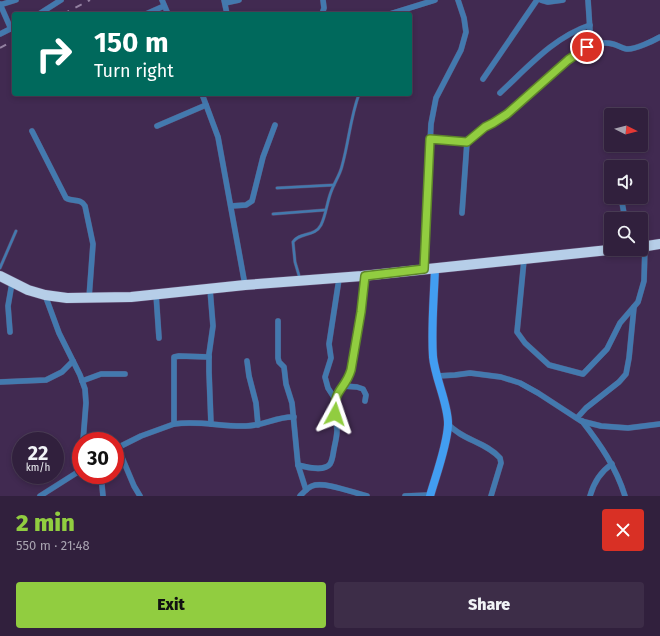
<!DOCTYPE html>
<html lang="en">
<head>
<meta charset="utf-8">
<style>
	body { margin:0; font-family:"Fira Sans",sans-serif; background:#3d2d48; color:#f1f3f6; height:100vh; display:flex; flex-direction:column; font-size:15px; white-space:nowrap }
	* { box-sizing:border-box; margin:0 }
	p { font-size:13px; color:#a8a3b0 }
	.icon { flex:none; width:22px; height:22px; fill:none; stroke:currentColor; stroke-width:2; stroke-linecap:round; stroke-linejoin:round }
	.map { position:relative; height:496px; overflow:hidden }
	.side { display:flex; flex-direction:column; background:#31203d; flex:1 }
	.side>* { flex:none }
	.banner { position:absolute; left:12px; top:12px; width:400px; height:84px; border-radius:4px; box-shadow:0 2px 6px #0003,0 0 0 1px #4c3e57; background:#00695c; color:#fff; overflow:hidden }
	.needle { width:26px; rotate:96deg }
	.fabs { position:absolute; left:604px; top:108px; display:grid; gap:8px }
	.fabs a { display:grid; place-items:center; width:44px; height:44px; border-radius:4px; background:#31203d; box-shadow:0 2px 6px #0003,0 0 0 1px #4c3e57; font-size:20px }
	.speed { position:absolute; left:12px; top:432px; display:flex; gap:8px; font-size:20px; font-weight:700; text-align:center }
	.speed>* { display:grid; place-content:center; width:52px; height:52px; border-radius:50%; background:#31203d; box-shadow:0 2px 6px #0003,0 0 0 1px #4c3e57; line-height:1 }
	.speed small { font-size:10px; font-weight:400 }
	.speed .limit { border:6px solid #d22; background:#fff; color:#111 }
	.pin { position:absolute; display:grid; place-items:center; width:34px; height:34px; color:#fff; margin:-17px; border:2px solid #fff; border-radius:50%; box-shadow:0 1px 4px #0007 }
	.me { position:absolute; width:44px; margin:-22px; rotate:5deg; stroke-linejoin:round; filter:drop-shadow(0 0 3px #0008) }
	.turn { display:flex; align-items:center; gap:14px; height:84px; padding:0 16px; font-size:18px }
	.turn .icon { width:52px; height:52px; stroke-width:2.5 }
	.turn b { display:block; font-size:28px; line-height:34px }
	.round { display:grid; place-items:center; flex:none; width:42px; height:42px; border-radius:4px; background:#3d2d48 }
	.overview { display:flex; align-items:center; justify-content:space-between; height:68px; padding:0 16px }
	h1 { font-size:24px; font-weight:800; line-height:30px; color:#91cd40 }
	.primary-button { display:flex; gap:8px; margin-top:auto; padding:8px 16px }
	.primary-button a { flex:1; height:46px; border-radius:4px; background:#91cd40; color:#111; font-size:16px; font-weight:800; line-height:46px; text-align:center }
	.primary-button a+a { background:#3d2d48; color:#f1f3f6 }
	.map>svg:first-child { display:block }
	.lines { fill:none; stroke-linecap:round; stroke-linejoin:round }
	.lane-casing { stroke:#5d476c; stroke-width:3.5 }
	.street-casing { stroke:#5d476c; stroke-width:6 }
	.secondary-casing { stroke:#5d476c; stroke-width:9 }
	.highway-casing { stroke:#5d476c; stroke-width:11 }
	.lane { stroke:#4379ae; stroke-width:2.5 }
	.street { stroke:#4379ae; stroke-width:5.5 }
	.secondary { stroke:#429df1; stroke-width:8 }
	.highway { stroke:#b6cee8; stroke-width:10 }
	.rail { stroke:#9381a1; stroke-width:2; stroke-dasharray:7 7; stroke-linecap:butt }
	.route-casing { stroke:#5e852a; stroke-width:10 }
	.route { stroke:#91cd40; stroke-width:7 }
</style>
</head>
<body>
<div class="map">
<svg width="660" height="496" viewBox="0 0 660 496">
	<rect width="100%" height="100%" fill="#412a51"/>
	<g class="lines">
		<defs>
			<g id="lane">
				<path d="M277 188 334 185"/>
				<path d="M273 214 325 210"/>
				<path d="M0 268 16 231"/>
				<path d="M300 279 295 262 293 242C299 232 315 237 321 225 326 215 327 202 331 192 334 183 340 175 342 166 349 141 350 119 359 94"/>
			</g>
			<g id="street">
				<path d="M162 0 168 14"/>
				<path d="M224 0 227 14"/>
				<path d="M541 0 548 2 563 0"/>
				<path d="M588 0 591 46"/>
				<path d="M225 3 239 0"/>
				<path d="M0 4 11 29"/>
				<path d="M0 5 16 0"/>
				<path d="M39 14 61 0"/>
				<path d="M146 14 164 6"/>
				<path d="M322 14 324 8 323 0"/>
				<path d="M390 14 435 0"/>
				<path d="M0 34 14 27"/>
				<path d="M483 79 537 0"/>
				<path d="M500 93C528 67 554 37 590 25"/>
				<path d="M202 94 218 137 245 285"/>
				<path d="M157 126 206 105"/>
				<path d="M32 131 66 198C72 202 81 198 85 206L93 244 89 298"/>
				<path d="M430 139 467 142 485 127 493 123 507 114 568 60C580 50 596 40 613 44 618 45 623 49 628 49 636 49 653 41 660 37"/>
				<path d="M621 197 625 219"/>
				<path d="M231 206 246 205 252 201 263 157 275 125"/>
				<path d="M462 213 467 142"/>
				<path d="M524 260 517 332 525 343 549 365 583 374 607 349 620 323 638 302 644 281 645 246"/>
				<path d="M424 269 431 124 436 98 461 50 466 32 464 18 458 0"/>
				<path d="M210 289 213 326 209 354V372L211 424"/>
				<path d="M156 294 159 338"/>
				<path d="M45 295 59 333 80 375 85 389 86 403 83 441"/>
				<path d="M278 321V358L279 362 284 367 286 384 292 403 298 465 306 490"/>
				<path d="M10 332 8 306 12 283"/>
				<path d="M247 361 249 376 256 403 258 425"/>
				<path d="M437 376 455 375 470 373 501 377 520 383 538 393 581 421 601 426 628 428 660 424"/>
				<path d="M82 381 101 374H125"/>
				<path d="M0 382 46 380 62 372 73 361"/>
				<path d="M343 386 357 387 363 389 366 395 365 401"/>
				<path d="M335 399 328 388 325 377 331 358 329 344 339 279"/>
				<path d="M577 418 586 408 619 382 626 374 629 358 634 307"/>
				<path d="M582 421C600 444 616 467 625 496"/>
				<path d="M174 424C198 420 222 427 246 426 264 426 277 416 294 417"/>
				<path d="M448 424C462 440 486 442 500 458L501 463 491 496"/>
				<path d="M118 448 134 486 140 496"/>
				<path d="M115 449 141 436 174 424V357L179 356 209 357"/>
				<path d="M298 465C306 467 324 472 330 464 333 459 333 453 334 449 335 443 337 437 337 430 336 420 333 410 335 400 337 389 347 382 351 370L361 312 365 276"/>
				<path d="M101 475 103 496"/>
				<path d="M40 496 81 470"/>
				<path d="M300 496C303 493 307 488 312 486 324 481 354 493 367 496"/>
				<path d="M405 496 430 495"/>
				<path d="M590 496C594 482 600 472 612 464"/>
			</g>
			<path id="secondary" d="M430 496C436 475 447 446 448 425 449 406 435 378 433 357 431 328 434 298 435 268"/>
			<g id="highway">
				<path d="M641 247 660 244"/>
				<path d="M0 276 28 290 45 295 67 298 131 297 245 285 362 276 618 249"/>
			</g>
		</defs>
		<use href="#lane" class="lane-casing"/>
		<use href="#street" class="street-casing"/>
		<use href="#secondary" class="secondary-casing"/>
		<use href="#highway" class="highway-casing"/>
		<use href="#lane" class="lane"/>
		<use href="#street" class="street"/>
		<use href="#secondary" class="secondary"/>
		<use href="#highway" class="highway"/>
		<g class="rail">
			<path d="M63 14 90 0"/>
			<path d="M0 48 14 40"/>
		</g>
	</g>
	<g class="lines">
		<defs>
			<path id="route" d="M335 414C333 389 345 390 351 370L361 312 365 276 424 269 430 139 467 142 485 127 493 123 507 114 568 60 587 47"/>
		</defs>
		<use href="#route" class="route-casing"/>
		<use href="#route" class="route"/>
	</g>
</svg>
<div class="fabs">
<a><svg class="needle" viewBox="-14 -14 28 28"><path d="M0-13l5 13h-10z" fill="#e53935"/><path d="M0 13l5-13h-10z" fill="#a8a3b0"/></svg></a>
<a><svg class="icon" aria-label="sound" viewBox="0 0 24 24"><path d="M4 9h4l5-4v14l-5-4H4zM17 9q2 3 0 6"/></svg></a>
<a><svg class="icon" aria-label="search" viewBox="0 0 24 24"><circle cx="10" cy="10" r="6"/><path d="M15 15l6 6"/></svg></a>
</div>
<div class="speed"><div>22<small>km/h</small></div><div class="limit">30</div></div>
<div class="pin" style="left:587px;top:47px;background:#d93025"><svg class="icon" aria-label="arrive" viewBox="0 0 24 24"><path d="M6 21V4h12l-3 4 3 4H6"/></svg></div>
<svg class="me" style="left:335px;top:414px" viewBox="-20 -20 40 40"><path d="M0-17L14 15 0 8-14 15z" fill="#91cd40" stroke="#fff" stroke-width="4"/></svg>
<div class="banner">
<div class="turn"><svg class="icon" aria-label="right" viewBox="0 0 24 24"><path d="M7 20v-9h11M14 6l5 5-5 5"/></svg><div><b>150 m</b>Turn right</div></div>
</div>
</div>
<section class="side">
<div class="overview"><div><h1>2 min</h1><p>550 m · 21:48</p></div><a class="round" style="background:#d93025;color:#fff"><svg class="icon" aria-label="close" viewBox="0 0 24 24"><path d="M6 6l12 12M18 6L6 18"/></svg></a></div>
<div class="primary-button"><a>Exit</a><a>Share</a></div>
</section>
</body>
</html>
